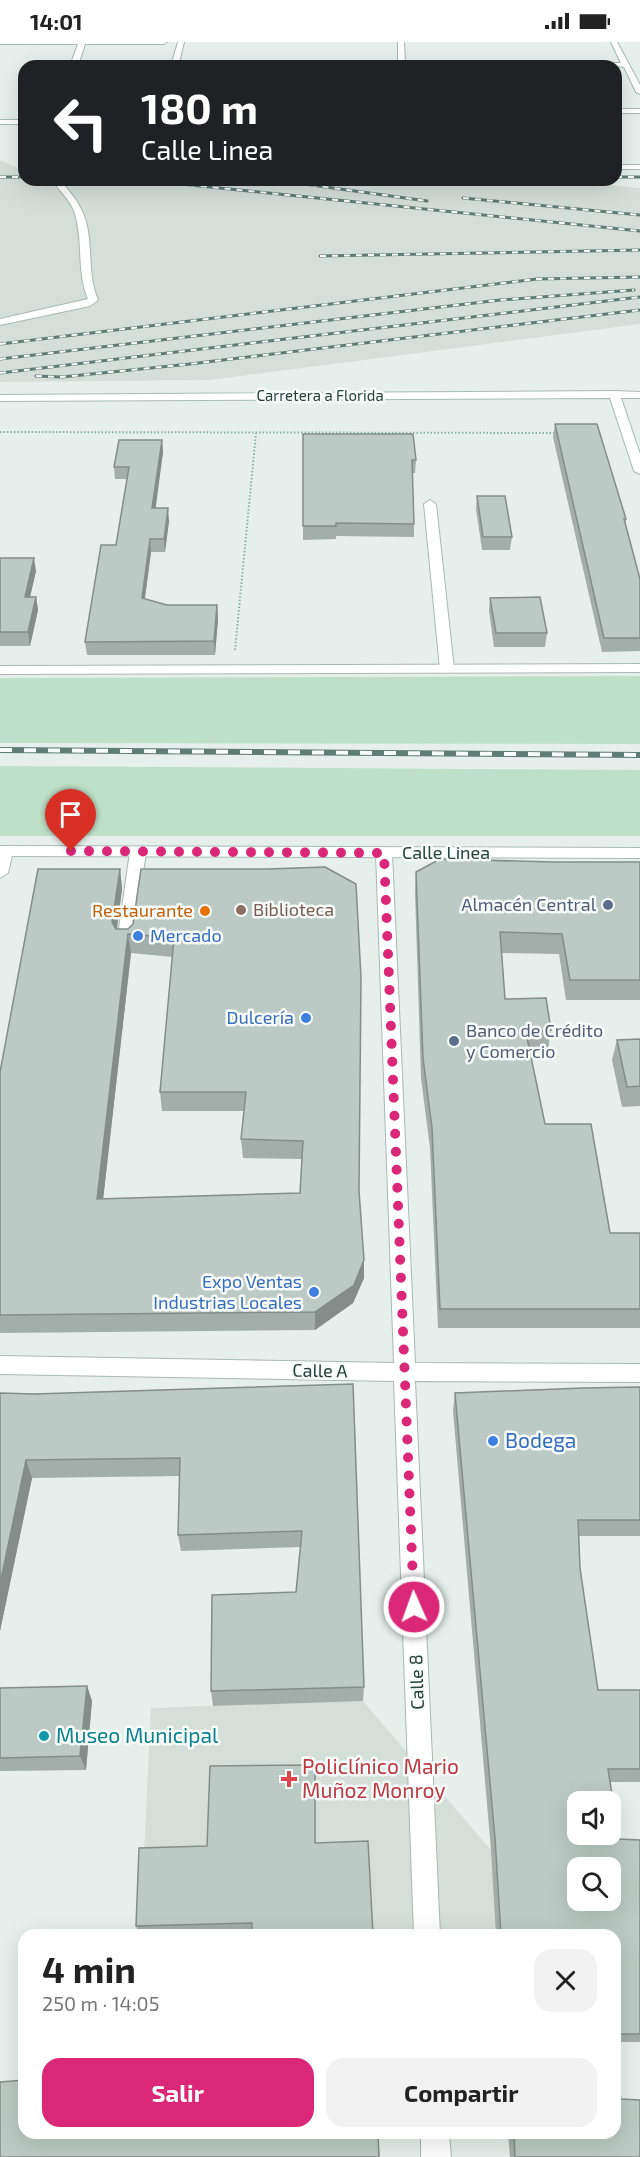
<!DOCTYPE html>
<html lang="es">
<head>
<meta charset="utf-8">
<style>
	body { margin:0; font-family:"Exo 2",sans-serif; background:#f2f2f2; color:#222; height:100vh; display:flex; flex-direction:column; font-size:22px; white-space:nowrap }
	* { box-sizing:border-box; margin:0 }
	p { font-size:20px; color:#767676 }
	.icon { flex:none; width:33px; height:33px; fill:none; stroke:currentColor; stroke-width:2; stroke-linecap:round; stroke-linejoin:round }
	.map { position:relative; flex:1; overflow:hidden }
	.sheet { position:absolute; left:18px; top:1887px; width:603px; height:210px; display:flex; flex-direction:column; background:#fff; border-radius:18px; box-shadow:0 6px 24px #0002 }
	.sheet>* { flex:none }
	.banner { position:absolute; left:18px; top:18px; width:604px; height:126px; border-radius:18px; box-shadow:0 6px 24px #0002; background:#202124; color:#fff; overflow:hidden }
	.fabs { position:absolute; left:567px; top:1749px; display:grid; gap:12px }
	.fabs a { display:grid; place-items:center; width:54px; height:54px; border-radius:12px; background:#fff; box-shadow:0 6px 24px #0002; font-size:30px }
	.pin { position:absolute; display:grid; place-items:center; width:51px; height:51px; color:#fff; margin:-62px -26px; border-radius:50% 50% 50% 0; rotate:-45deg; box-shadow:0 0 6px #0007 }
	.pin .icon { rotate:45deg }
	.me { position:absolute; width:66px; margin:-33px; rotate:358deg; stroke-linejoin:round; filter:drop-shadow(0 0 4px #0008) }
	.turn { display:flex; align-items:center; gap:21px; height:126px; padding:0 24px; font-size:27px }
	.turn .icon { width:78px; height:78px; stroke-width:2.5 }
	.turn b { display:block; font-size:42px; line-height:51px }
	.round { display:grid; place-items:center; flex:none; width:63px; height:63px; border-radius:18px; background:#f2f2f2 }
	.summary { display:flex; align-items:center; justify-content:space-between; height:102px; padding:0 24px }
	h1 { font-size:36px; font-weight:700; line-height:45px }
	.action { display:flex; gap:12px; margin-top:auto; padding:12px 24px }
	.action a { flex:1; height:69px; border-radius:18px; background:#db2777; color:#fff; font-size:24px; font-weight:700; line-height:69px; text-align:center }
	.action a+a { background:#f2f2f2; color:#222 }
	.status { display:flex; justify-content:space-between; align-items:center; height:42px; padding:0 30px; background:#fff; direction:ltr }
	.status svg { height:16px; fill:currentColor }
	.map>svg:first-child { display:block }
	.built { fill:#d4dfda; fill-rule:evenodd }
	.green { fill:#bfe0c8 }
	.lines { fill:none; stroke-linecap:round; stroke-linejoin:round }
	.lane-casing { stroke:#a8b8b2; stroke-width:2 }
	.street-casing { stroke:#a8b8b2; stroke-width:2 }
	.secondary-casing { stroke:#a4bbb3; stroke-width:2 }
	.path { stroke:#86b3a5; stroke-width:2; stroke-dasharray:1.5 2; stroke-linecap:butt }
	.lane { fill:#fff; fill-rule:evenodd }
	.street { fill:#fff; fill-rule:evenodd }
	.secondary { fill:#fff; fill-rule:evenodd }
	.rail-far1-casing { stroke:#5f7d75; stroke-width:3 }
	.rail-casing { stroke:#5f7d75; stroke-width:6 }
	.rail-far1 { stroke:#f7fbf9; stroke-width:2; stroke-dasharray:6; stroke-linecap:butt }
	.rail { stroke:#f7fbf9; stroke-width:4; stroke-dasharray:12; stroke-linecap:butt }
	.wall { fill:#a1aea9; fill-rule:evenodd }
	.shaded-wall { fill:#838d89 }
	.building { fill:#bbcac4; stroke:#838d89; stroke-width:1.5; fill-rule:evenodd }
	.route { stroke:#db2777; stroke-width:10; stroke-dasharray:0 18 }
	.service-dot { fill:#5c6f8a; stroke:#f7fbf9; stroke-width:2 }
	.education-dot { fill:#8d6e63; stroke:#f7fbf9; stroke-width:2 }
	.food-dot { fill:#e8710a; stroke:#f7fbf9; stroke-width:2 }
	.shop-dot { fill:#3f7fe0; stroke:#f7fbf9; stroke-width:2 }
	.culture-dot { fill:#0f9aa8; stroke:#f7fbf9; stroke-width:2 }
	.health-dot { fill:#e0444e; stroke:#f7fbf9; stroke-width:2 }
	.labels { text-anchor:middle; stroke-width:5; stroke-linejoin:round; paint-order:stroke }
	.far-street-label { font-size:15px; fill:#24423a; stroke:#f7fbf9 }
	.street-label { font-size:18px; fill:#24423a; stroke:#f7fbf9 }
	.service-label { font-size:18px; fill:#4e5e75; stroke:#f7fbf9; text-anchor:end }
	.education-label { font-size:18px; fill:#785e54; stroke:#f7fbf9; text-anchor:start }
	.food-label { font-size:18px; fill:#c56008; stroke:#f7fbf9; text-anchor:end }
	.shop-label { font-size:18px; fill:#366cbe; stroke:#f7fbf9; text-anchor:end }
	.near-shop-label { font-size:21px; fill:#366cbe; stroke:#f7fbf9; text-anchor:start }
	.near-culture-label { font-size:21px; fill:#0d838f; stroke:#f7fbf9; text-anchor:start }
	.near-health-label { font-size:21px; fill:#be3a42; stroke:#f7fbf9; text-anchor:start }
</style>
</head>
<body>
<div class="status"><b>14:01</b><svg viewBox="0 0 49 12"><path d="M0 12V9h3v3zM5 12V6h3v6zM10 12V3h3v9zM15 12V0h3v12zM26 1h20v11H26zM47 4h2v5h-2z"/></svg></div>
<div class="map">
<svg width="640" height="2115" viewBox="0 0 640 2115">
	<rect width="100%" height="100%" fill="#e6efeb"/>
	<g class="built">
		<path d="M0 118 24 129V138H556L640 146V282L209 338 0 340Z"/>
		<path d="M363 1659 491 1808H613L615 1893H140L151 1666ZM578 1826H610V1858H578Z"/>
	</g>
	<g class="green">
		<path d="M640 634V702L0 701V636Z"/>
		<path d="M0 724 640 728V794H0Z"/>
	</g>
	<g class="lines">
		<defs>
			<g id="lane">
				<path d="M52 138H60C67 147 75 155 80 165 96 193 85 229 98 258L90 264 0 283V277L88 257C76 229 84 198 74 169 70 158 59 148 52 138Z"/>
				<path d="M430 458 436 462 454 627 447 631 440 627 424 462Z"/>
				<path d="M138 805 146 810 133 900 131 904H119L117 900 130 810Z"/>
			</g>
			<g id="street">
				<path d="M0 0H167L164 2H85L78 24H70L78 2H0Z"/>
				<path d="M178 0H184L179 21H398V0H404L405 21H621L611 0H617L640 43V52L636 50 624 25 616 24H171Z"/>
				<rect x="616" y="67" width="24" height="4"/>
				<rect x="0" y="78" width="24" height="4"/>
				<rect x="616" y="123" width="24" height="4"/>
				<path d="M640 622V630L0 632V624Z"/>
				<path d="M5 804 13 809 8 831 0 836V805Z"/>
				<path d="M384 806 392 811 415 1321 640 1322V1340L415 1339 440 1893H414L394 1339 0 1332V1314L394 1321 376 811Z"/>
				<path d="M421 2091H449L451 2115H421Z"/>
			</g>
			<g id="secondary">
				<path d="M614 349 640 350V356H621L640 412V432L634 429 610 356 0 359V353Z"/>
				<path d="M0 804 640 806V816L0 814Z"/>
			</g>
		</defs>
		<use href="#lane" class="lane-casing"/>
		<use href="#street" class="street-casing"/>
		<use href="#secondary" class="secondary-casing"/>
		<g class="path">
			<path d="M0 390 557 391"/>
			<path d="M235 608 256 391"/>
		</g>
		<use href="#lane" class="lane"/>
		<use href="#street" class="street"/>
		<use href="#secondary" class="secondary"/>
		<defs>
			<g id="rail-far1">
				<path d="M0 135H24"/>
				<path d="M616 135H640"/>
				<path d="M141 138 640 189"/>
				<path d="M275 138 427 159"/>
				<path d="M463 156 640 173"/>
				<path d="M320 214 640 208"/>
				<path d="M0 302 537 237 640 235"/>
				<path d="M0 317 500 258 634 248"/>
				<path d="M0 331 640 255"/>
				<path d="M36 334 62 335 190 322 640 268"/>
			</g>
			<path id="rail" d="M0 708 640 713"/>
		</defs>
		<use href="#rail-far1" class="rail-far1-casing"/>
		<use href="#rail" class="rail-casing"/>
		<use href="#rail-far1" class="rail-far1"/>
		<use href="#rail" class="rail"/>
	</g>
	<g class="wall">
		<path d="M555 382 626 477 625 484 640 537V609L602 610 553 395Z"/>
		<path d="M303 392 416 418 415 431H412L414 482V495L336 494V497L303 498Z"/>
		<path d="M162 398 163 410 155 466 169 479 165 510H151L145 557 167 563H217L218 577 215 613H87L85 600 116 503 127 437H115L114 425Z"/>
		<path d="M477 454 512 495 510 508H482L476 467Z"/>
		<path d="M0 516 36 529 30 555H36L38 568 30 604H0Z"/>
		<path d="M490 556 547 591 545 605H494L489 569Z"/>
		<path d="M552 820H640V958H566L559 912 502 911 505 957 551 988 548 1008 530 1010 545 1082 610 1191H640V1286H438L430 1106 421 1036 415 850 416 830Z"/>
		<path d="M120 827 122 847 117 887H128L133 882 141 827 359 1149 364 1236 353 1261 315 1288 0 1291V1030ZM131 911 173 915 160 1050 162 1069H244L241 1097 243 1116 302 1117 300 1151 103 1157Z"/>
		<path d="M640 997V1064L622 1065 612 1018 617 998Z"/>
		<path d="M353 1342 364 1645 363 1659 213 1664 211 1649 296 1550 301 1505 181 1509 178 1493 180 1434 32 1436 0 1589V1351L34 1352Z"/>
		<path d="M640 1345V1494H579L580 1526 598 1648H640V1740H610L619 1797 640 1798V2000H615V1893H496L491 1808 453 1369 455 1351Z"/>
		<path d="M87 1644 92 1659 86 1728 0 1729V1646Z"/>
		<path d="M315 1801 252 1891 203 1893H139L136 1884Z"/>
		<path d="M621 2057 640 2115H510L508 2091H615Z"/>
	</g>
	<g class="shaded-wall">
		<path d="M162 398 163 410 154 479 152 466Z"/>
		<path d="M168 466 169 479 165 510 164 497Z"/>
		<path d="M150 497 151 510 143 569 142 556Z"/>
		<path d="M34 516 36 529 27 568 25 555Z"/>
		<path d="M36 555 38 568 30 604 28 590Z"/>
		<path d="M217 563 218 577 215 613 214 599Z"/>
		<path d="M120 827 122 847 115 900 112 880Z"/>
		<path d="M128 892 131 911 101 1176 97 1157Z"/>
		<path d="M364 1218V1236L353 1261 315 1288V1270Z"/>
		<path d="M26 1418 32 1436 0 1589V1542Z"/>
		<path d="M87 1644 92 1659 86 1728 80 1714Z"/>
	</g>
	<g class="building">
		<path d="M555 382H597L626 477H624L640 537V596H604Z"/>
		<path d="M303 392H413L416 418H412L414 482 336 481V484H303Z"/>
		<path d="M119 398H162L152 466H168L164 497H150L142 556 167 563H217L214 599 85 600 101 503H116L129 425H114Z"/>
		<path d="M477 454H505L512 495H483Z"/>
		<path d="M0 516H34L25 555H36L28 590H0Z"/>
		<path d="M540 555 547 591H496L490 556Z"/>
		<path d="M440 817 552 820H640V938H570L562 892 500 890 505 957 546 956 551 988 526 991 545 1082H591L610 1191H640V1267H440L432 1086 423 1016 416 830Z"/>
		<path d="M325 825 356 842 361 936 359 1149 364 1218 354 1243 315 1270 0 1273V1030L38 827H120L112 880 116 887H128L133 882 141 827H268ZM128 892 174 896 160 1050H246L241 1097 303 1099 300 1151 97 1157Z"/>
		<path d="M640 997V1044L627 1045 617 998Z"/>
		<path d="M353 1342 364 1645 211 1649 212 1553 296 1550 302 1489 178 1493 180 1416 26 1418 0 1542V1351L34 1352Z"/>
		<path d="M640 1345V1478H578L580 1526 598 1648H640V1727H608L619 1797 640 1798V1992H615V1893H501L495 1796 455 1351 583 1346ZM578 1760H610V1792H578ZM578 1826H610V1858H578Z"/>
		<path d="M87 1644 80 1714 0 1716V1646Z"/>
		<path d="M315 1723V1801L368 1799 373 1893H252V1881L136 1884 139 1806 207 1804 210 1724Z"/>
		<path d="M615 2021 621 2057 640 2058V2115H515L514 2091H615Z"/>
		<path d="M24 2038V2091H378L379 2115H0V2040Z"/>
	</g>
	<g class="lines">
		<path class="route" d="M71 809 384 811 414 1565"/>
	</g>
	<g class="service-dot">
		<circle cx="608" cy="863" r="6"/>
		<circle cx="454" cy="999" r="6"/>
	</g>
	<circle class="education-dot" cx="241" cy="868" r="6"/>
	<circle class="food-dot" cx="205" cy="869" r="6"/>
	<g class="shop-dot">
		<circle cx="138" cy="894" r="6"/>
		<circle cx="306" cy="976" r="6"/>
		<circle cx="314" cy="1250" r="6"/>
		<circle cx="493" cy="1399" r="6"/>
	</g>
	<circle class="culture-dot" cx="44" cy="1694" r="6"/>
	<path class="health-dot" d="M286 1728h6v6h6v6h-6v6h-6v-6h-6v-6h6z"/>
	<g class="labels">
		<g class="far-street-label">
			<text x="320" y="359">Carretera a Florida</text>
		</g>
		<g class="street-label">
			<text x="446" y="817">Calle Linea</text>
			<text transform="translate(320 1329) rotate(1)" y="6">Calle A</text>
			<text transform="translate(417 1640) rotate(-92)" y="6">Calle 8</text>
		</g>
		<g class="service-label">
			<text x="596" y="869">Almacén Central</text>
			<text x="466" y="995" text-anchor="start">Banco de Crédito<tspan x="466" dy="21">y Comercio</tspan></text>
		</g>
		<g class="education-label">
			<text x="253" y="874">Biblioteca</text>
		</g>
		<g class="food-label">
			<text x="193" y="875">Restaurante</text>
		</g>
		<g class="shop-label">
			<text x="150" y="900" text-anchor="start">Mercado</text>
			<text x="294" y="982">Dulcería</text>
			<text x="302" y="1246">Expo Ventas<tspan x="302" dy="21">Industrias Locales</tspan></text>
		</g>
		<g class="near-shop-label">
			<text x="505" y="1406">Bodega</text>
		</g>
		<g class="near-culture-label">
			<text x="56" y="1701">Museo Municipal</text>
		</g>
		<g class="near-health-label">
			<text x="302" y="1732">Policlínico Mario<tspan x="302" dy="24">Muñoz Monroy</tspan></text>
		</g>
	</g>
</svg>
<div class="fabs">
<a><svg class="icon" aria-label="sound" viewBox="0 0 24 24"><path d="M4 9h4l5-4v14l-5-4H4zM17 9q2 3 0 6"/></svg></a>
<a><svg class="icon" aria-label="search" viewBox="0 0 24 24"><circle cx="10" cy="10" r="6"/><path d="M15 15l6 6"/></svg></a>
</div>
<div class="pin" style="left:71px;top:809px;background:#d93025"><svg class="icon" aria-label="arrive" viewBox="0 0 24 24"><path d="M6 21V4h12l-3 4 3 4H6"/></svg></div>
<svg class="me" style="left:414px;top:1565px" viewBox="-20 -20 40 40"><circle r="17" fill="#db2777" stroke="#fff" stroke-width="3"/><path d="M0-11L8 9 0 5-8 9z" fill="#fff"/></svg>
<div class="banner">
<div class="turn"><svg class="icon" aria-label="left" viewBox="0 0 24 24"><path d="M17 20v-9H6M10 6l-5 5 5 5"/></svg><div><b>180 m</b>Calle Linea</div></div>
</div>
<section class="sheet">
<div class="summary"><div><h1>4 min</h1><p>250 m · 14:05</p></div><a class="round"><svg class="icon" aria-label="close" viewBox="0 0 24 24"><path d="M6 6l12 12M18 6L6 18"/></svg></a></div>
<div class="action"><a>Salir</a><a>Compartir</a></div>
</section>
</div>
</body>
</html>
